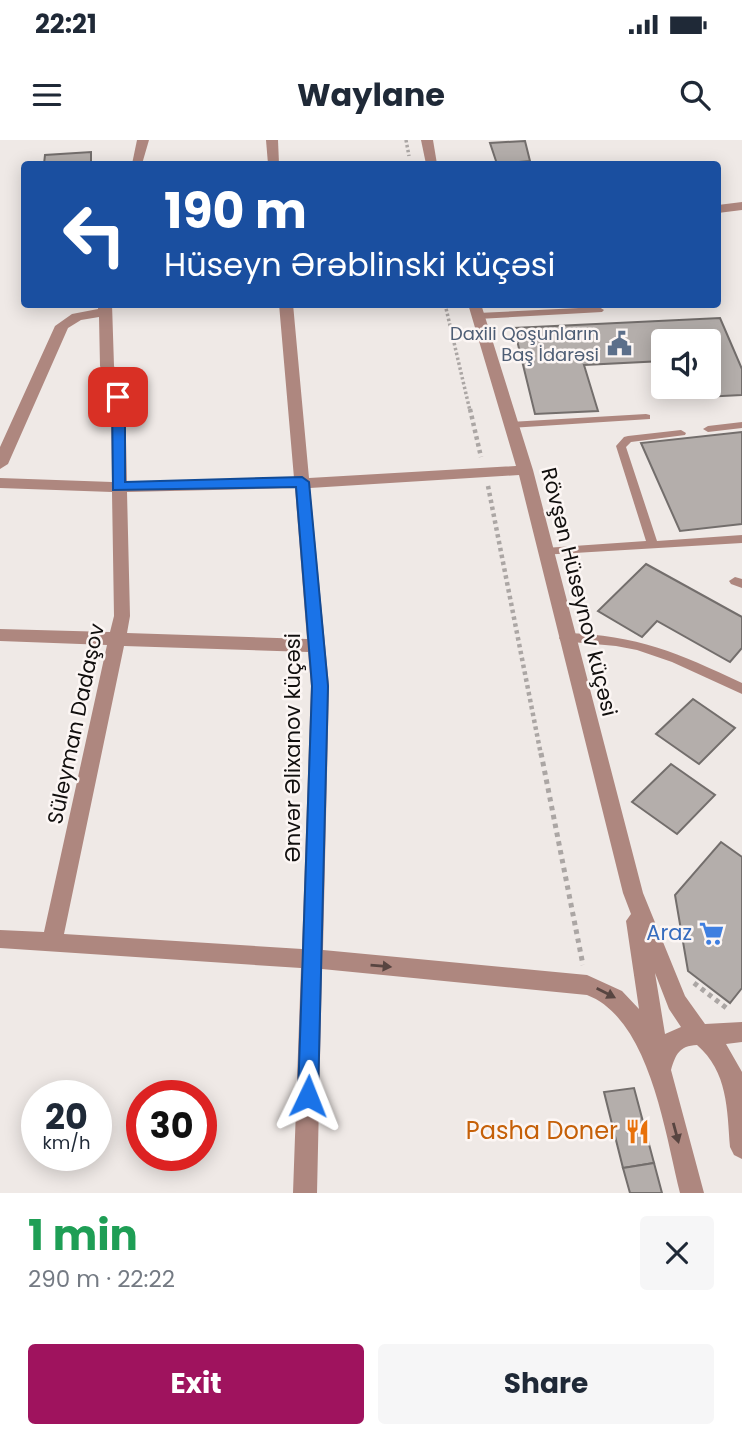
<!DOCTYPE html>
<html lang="en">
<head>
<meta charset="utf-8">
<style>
	body { margin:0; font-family:Poppins,sans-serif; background:#f6f6f7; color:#1f2937; height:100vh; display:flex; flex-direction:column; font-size:26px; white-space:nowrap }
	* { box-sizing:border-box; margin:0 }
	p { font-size:23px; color:#747a83 }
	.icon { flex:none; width:38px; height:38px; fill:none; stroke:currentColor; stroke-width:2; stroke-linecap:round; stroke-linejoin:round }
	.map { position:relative; height:1053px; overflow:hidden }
	.drawer { display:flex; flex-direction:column; background:#fff; flex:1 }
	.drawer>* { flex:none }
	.guide { position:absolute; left:21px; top:21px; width:700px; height:147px; border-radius:7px; box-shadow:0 4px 18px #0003; background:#1a4fa0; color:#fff; overflow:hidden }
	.fabs { position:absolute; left:651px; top:189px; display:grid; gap:14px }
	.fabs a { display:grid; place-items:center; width:70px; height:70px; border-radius:7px; background:#fff; box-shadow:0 4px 18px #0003; font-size:35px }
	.speed { position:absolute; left:21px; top:940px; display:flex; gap:14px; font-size:35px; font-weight:700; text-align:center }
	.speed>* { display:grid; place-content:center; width:91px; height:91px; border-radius:50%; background:#fff; box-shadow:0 4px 18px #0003; line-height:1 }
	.speed small { font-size:18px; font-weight:400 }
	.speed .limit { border:10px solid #d22; background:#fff; color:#111 }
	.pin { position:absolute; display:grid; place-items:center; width:60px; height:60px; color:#fff; margin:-30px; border-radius:14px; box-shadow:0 4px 10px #0006 }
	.me { position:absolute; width:77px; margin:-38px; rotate:2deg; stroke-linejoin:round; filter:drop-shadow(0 0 5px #0008) }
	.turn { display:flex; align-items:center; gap:24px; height:147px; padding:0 28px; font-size:32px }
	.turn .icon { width:91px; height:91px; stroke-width:2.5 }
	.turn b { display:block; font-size:49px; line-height:60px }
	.round { display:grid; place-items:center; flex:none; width:74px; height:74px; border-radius:7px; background:#f6f6f7 }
	.head { display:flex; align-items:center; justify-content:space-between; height:119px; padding:0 28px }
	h1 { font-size:42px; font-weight:700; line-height:52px; color:#1e9e55 }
	.action { display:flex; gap:14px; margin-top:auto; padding:14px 28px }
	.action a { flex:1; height:80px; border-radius:7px; background:#9f135e; color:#fff; font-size:28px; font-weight:700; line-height:80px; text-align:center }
	.action a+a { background:#f6f6f7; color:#1f2937 }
	.status { display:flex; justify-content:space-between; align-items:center; height:49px; padding:0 35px; background:#fff; direction:ltr }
	.status svg { height:19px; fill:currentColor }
	header { display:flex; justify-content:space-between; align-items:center; height:91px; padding:0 28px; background:#fff; font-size:32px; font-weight:700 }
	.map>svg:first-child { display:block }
	.building { fill:#b4aeab; stroke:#736e6c; stroke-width:2 }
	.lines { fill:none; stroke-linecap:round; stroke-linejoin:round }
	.path-far2 { stroke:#aba6a4; stroke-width:3.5; stroke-dasharray:2.5 2.5; stroke-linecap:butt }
	.path-far1 { stroke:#aba6a4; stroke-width:4.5; stroke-dasharray:3.5 3.5; stroke-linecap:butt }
	.path { stroke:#aba6a4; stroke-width:5; stroke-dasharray:4.5 4.5; stroke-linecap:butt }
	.lane { fill:#ae877f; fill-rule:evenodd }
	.street { fill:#ae877f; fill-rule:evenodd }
	.oneway { fill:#584541 }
	.route { fill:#1a73e8; stroke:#114b97; stroke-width:2 }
	.labels { text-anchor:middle; stroke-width:5; stroke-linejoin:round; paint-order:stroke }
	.far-service-label { font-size:18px; fill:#4e5e75; stroke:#fcf6f4; text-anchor:end }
	.street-label { font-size:21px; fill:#110f0e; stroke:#fcf6f4 }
	.shop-label { font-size:21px; fill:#366cbe; stroke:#fcf6f4; text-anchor:end }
	.near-food-label { font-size:24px; fill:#c56008; stroke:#fcf6f4; text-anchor:end }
</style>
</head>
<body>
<div class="status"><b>22:21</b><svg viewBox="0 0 49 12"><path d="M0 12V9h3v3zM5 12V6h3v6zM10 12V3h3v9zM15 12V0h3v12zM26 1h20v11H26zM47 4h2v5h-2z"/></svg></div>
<header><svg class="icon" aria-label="menu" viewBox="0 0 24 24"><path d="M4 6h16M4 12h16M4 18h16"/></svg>Waylane<svg class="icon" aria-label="search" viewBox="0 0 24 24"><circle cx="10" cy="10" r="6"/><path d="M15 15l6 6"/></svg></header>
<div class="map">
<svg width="742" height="1053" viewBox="0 0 742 1053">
	<rect width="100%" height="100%" fill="#efe9e6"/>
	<g class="building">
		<path d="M525 1 530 21 497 24 490 3Z"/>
		<path d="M91 12V24H44L45 15Z"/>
		<path d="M720 178 742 229V255L683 258 679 247H709V201H663V221L584 225 598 271 535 274 514 188Z"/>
		<path d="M742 292V384L680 391 641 303Z"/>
		<path d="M646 424 742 477V508L730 522 657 481 642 497 598 471Z"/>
		<path d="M693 559 735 588 699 624 656 594Z"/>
		<path d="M671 624 715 655 677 694 632 662Z"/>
		<path d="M721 702 742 717V848L730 863 688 831 675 755Z"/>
		<path d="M634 948 654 1023 623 1028 604 952Z"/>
		<path d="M654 1023 662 1053H630L623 1028Z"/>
	</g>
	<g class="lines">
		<g class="path-far2">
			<path d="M406 0 409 16"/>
			<path d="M445 164 470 271"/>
		</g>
		<g class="path-far1">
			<path d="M470 269 481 317"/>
			<path d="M488 346 541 615"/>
		</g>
		<g class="path">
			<path d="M541 613 583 825"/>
			<path d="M694 843 729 870"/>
		</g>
		<g class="lane">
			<path d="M599 167 604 170 602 172 478 179 473 176 478 173Z"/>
			<path d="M646 274 650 275V279L510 288 505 285 510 282Z"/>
			<path d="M742 282V288L708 292 703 289 708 286Z"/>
			<path d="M681 290 686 293 685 295 631 302 626 307 657 401 742 395V403L541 415 539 412 541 409 545 408 646 401 616 306 624 297 628 296Z"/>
			<path d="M735 437 742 439V448L731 444 729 441Z"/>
			<path d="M565 493C638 495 678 513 742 543V554L672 522 637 510 616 506 561 501 559 498 561 495Z"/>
		</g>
		<g class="street">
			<path d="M137 0H149L142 24H132Z"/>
			<path d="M266 0H278L279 24H268Z"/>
			<path d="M421 0H433L437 24H426Z"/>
			<path d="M742 62V70L718 73V65Z"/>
			<path d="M98 164H112L114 226 125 257 127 342H131L294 338 279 164H293L309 338 516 326 468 164H481L533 330 643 753 685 856 705 884 742 882V902L726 904 742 932V1019L734 1015 730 1007C727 969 728 932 697 905 679 906 676 914 671 930L704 1053H680C665 994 650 879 587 855L322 829 317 1053H293L301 828 0 808V790L44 792 107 505 0 501V489L110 492 114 476 112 352 0 348V338L112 342 111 257 100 226 99 177 81 180 68 188 8 324 0 329V307L55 186 72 174 98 169ZM519 335 623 753 631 774 626 781 639 869 622 851 587 835 323 810 329 546 310 348ZM295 348 307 499 127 493 130 476 127 352ZM124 506 308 512 311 546 302 809 64 794ZM655 833 669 869 681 887 665 894Z"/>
		</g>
	</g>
	<defs><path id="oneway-solid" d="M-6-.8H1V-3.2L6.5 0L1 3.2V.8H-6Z" transform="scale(1.75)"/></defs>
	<g class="oneway">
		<use href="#oneway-solid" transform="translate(381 826) rotate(5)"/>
		<use href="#oneway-solid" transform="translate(606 853) rotate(27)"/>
		<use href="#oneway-solid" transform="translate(676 993) rotate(75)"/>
	</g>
	<path class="route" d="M118 253 125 257V342L302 337 309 342 328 546 318 956 315 963 308 966 301 963 298 956 312 546 296 347 113 350 112 257Z"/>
	<defs>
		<symbol id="civic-bare" viewBox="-9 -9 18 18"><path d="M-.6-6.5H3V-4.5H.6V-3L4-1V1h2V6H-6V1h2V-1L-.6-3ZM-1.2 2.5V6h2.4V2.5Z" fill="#5c6f8a" stroke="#fcf6f4" stroke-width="2.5" paint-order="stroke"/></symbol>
		<symbol id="supermarket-bare" viewBox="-9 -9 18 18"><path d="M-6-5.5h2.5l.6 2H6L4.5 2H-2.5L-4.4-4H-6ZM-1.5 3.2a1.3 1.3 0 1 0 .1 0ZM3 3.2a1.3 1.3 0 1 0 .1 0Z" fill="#3f7fe0" stroke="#fcf6f4" stroke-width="2.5" paint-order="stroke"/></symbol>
		<symbol id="restaurant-bare" viewBox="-9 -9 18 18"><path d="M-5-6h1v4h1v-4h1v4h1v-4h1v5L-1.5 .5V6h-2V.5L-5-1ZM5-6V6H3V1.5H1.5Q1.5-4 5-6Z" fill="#e8710a" stroke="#fcf6f4" stroke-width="2.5" paint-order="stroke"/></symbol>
	</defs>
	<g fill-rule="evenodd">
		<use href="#civic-bare" x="602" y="186" width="35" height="35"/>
		<use href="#supermarket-bare" x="694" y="776" width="35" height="35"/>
		<use href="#restaurant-bare" x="620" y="974" width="35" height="35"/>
	</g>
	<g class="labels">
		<g class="far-service-label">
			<text x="599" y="200">Daxili Qoşunların<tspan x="599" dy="21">Baş İdarəsi</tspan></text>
		</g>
		<g class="street-label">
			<text transform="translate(579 452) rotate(76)" y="7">Rövşən Hüseynov küçəsi</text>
			<text transform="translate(76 584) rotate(-78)" y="7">Süleyman Dadaşov</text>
			<text transform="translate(293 608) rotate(-90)" y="7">Ənvər Əlixanov küçəsi</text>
		</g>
		<g class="shop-label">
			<text x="692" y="800">Araz</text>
		</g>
		<g class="near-food-label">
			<text x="618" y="999">Pasha Doner</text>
		</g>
	</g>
</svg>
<div class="fabs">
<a><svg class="icon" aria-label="sound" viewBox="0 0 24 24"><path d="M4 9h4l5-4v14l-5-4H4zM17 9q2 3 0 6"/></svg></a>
</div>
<div class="speed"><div>20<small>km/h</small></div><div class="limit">30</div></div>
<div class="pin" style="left:118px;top:257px;background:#d93025"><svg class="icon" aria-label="arrive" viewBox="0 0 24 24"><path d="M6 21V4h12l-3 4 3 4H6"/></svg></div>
<svg class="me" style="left:308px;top:956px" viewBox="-20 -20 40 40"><path d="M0-17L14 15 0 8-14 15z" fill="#1a73e8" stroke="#fff" stroke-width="4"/></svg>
<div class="guide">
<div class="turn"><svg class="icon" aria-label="left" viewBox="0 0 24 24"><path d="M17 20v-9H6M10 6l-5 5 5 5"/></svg><div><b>190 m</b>Hüseyn Ərəblinski küçəsi</div></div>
</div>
</div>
<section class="drawer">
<div class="head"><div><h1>1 min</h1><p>290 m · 22:22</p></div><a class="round"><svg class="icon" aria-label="close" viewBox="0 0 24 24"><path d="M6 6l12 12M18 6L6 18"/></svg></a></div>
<div class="action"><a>Exit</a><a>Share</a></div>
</section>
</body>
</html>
